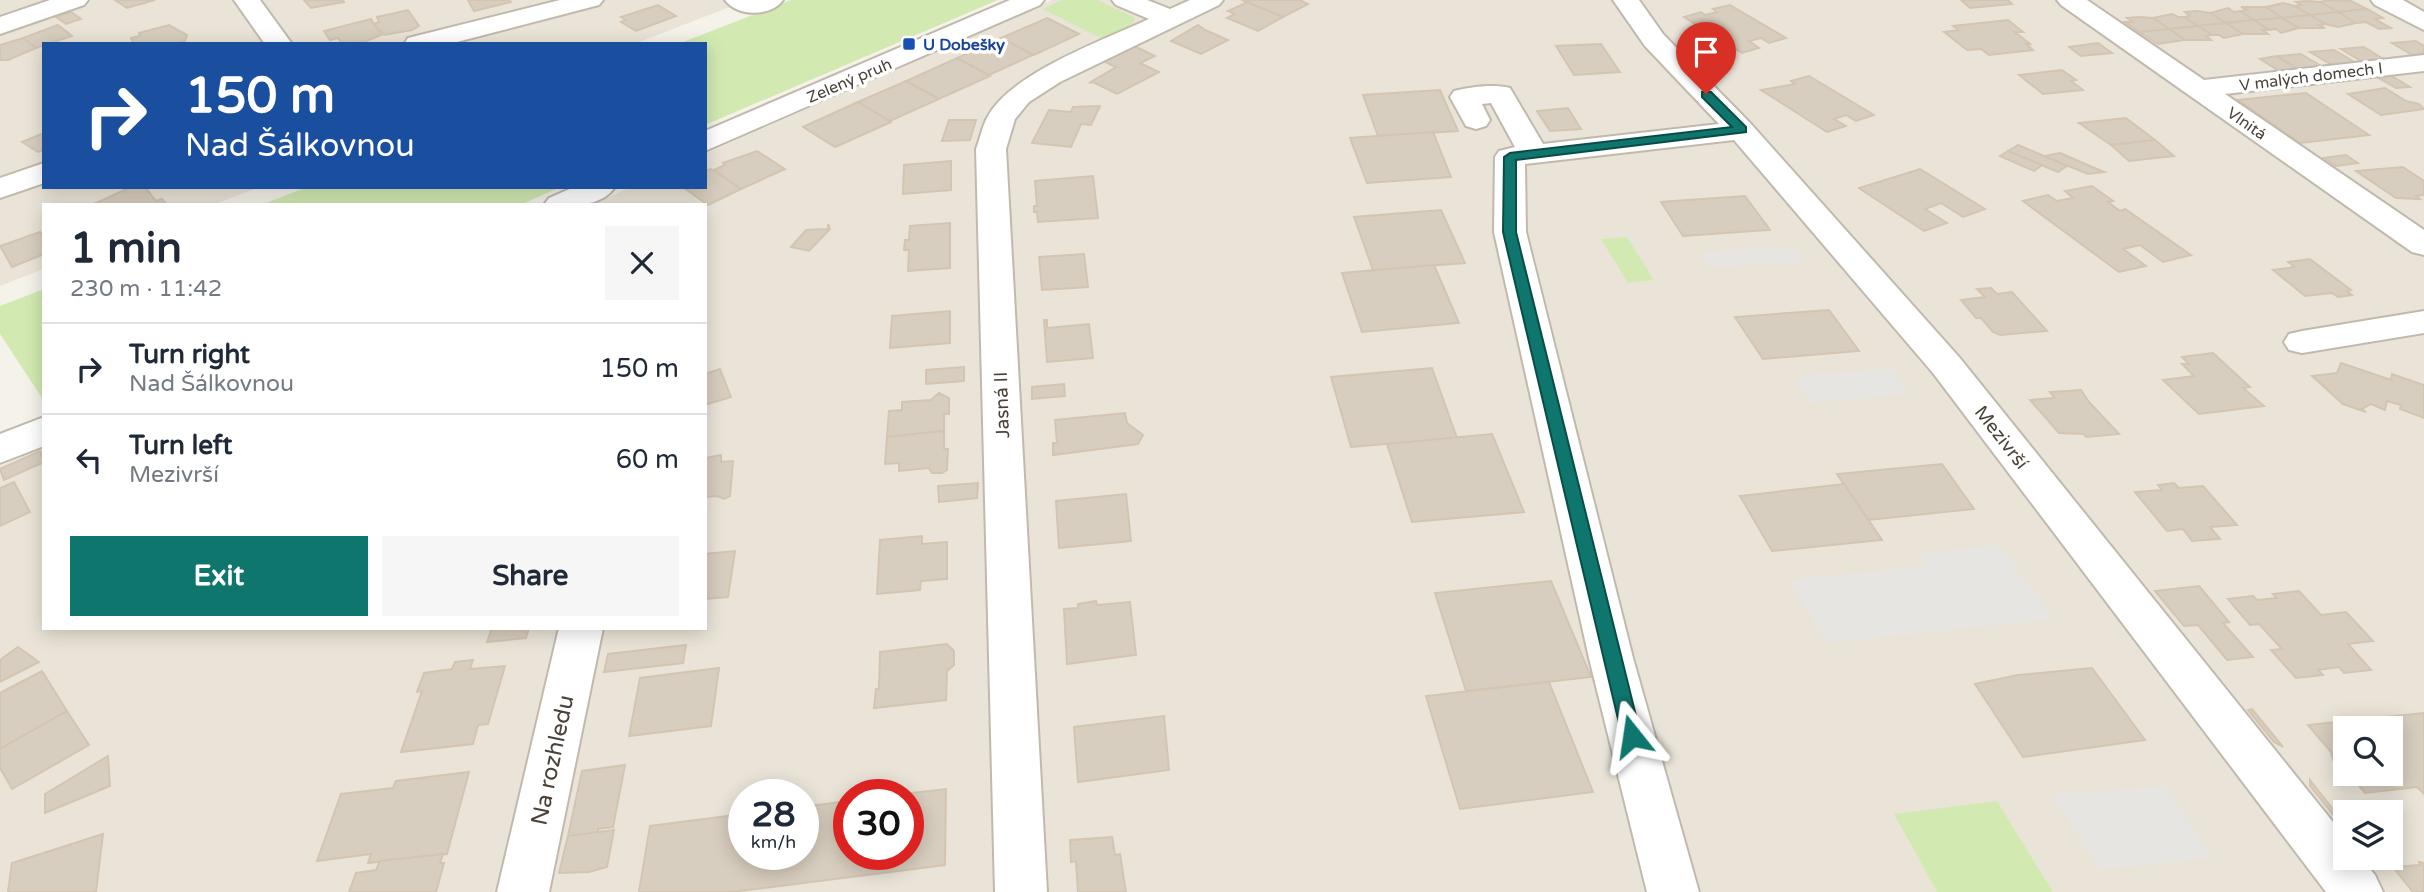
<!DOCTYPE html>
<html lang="en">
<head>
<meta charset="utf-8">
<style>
	body { margin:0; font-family:"Varela Round",sans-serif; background:#f6f6f7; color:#1f2937; height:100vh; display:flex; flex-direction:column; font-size:26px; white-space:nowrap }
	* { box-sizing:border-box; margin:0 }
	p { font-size:23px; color:#747a83 }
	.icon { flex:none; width:38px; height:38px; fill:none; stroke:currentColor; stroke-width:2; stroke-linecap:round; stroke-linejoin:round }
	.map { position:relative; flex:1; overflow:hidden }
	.drawer { position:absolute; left:42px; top:203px; width:665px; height:427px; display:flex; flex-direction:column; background:#fff; border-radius:0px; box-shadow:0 4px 18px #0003 }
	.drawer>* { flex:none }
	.guide { position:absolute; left:42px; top:42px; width:665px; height:147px; border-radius:0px; box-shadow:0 4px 18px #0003; background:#1a4fa0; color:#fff; overflow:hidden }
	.buttons { position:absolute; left:2333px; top:716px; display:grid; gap:14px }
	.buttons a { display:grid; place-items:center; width:70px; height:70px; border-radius:0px; background:#fff; box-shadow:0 4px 18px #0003; font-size:35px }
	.speed { position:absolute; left:728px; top:779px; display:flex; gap:14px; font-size:35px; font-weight:700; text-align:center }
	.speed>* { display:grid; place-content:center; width:91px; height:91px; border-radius:50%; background:#fff; box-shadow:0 4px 18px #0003; line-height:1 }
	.speed small { font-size:18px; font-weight:400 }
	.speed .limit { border:10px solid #d22; background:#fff; color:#111 }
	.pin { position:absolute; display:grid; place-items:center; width:60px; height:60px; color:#fff; margin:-72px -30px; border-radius:50% 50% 50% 0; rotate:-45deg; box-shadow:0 0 7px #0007 }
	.pin .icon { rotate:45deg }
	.me { position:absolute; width:77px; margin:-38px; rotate:345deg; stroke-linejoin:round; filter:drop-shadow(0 0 5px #0008) }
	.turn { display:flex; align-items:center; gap:24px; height:147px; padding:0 28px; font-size:32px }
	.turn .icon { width:91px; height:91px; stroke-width:2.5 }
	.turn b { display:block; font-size:49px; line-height:60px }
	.round { display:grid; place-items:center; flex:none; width:74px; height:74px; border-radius:0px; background:#f6f6f7 }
	.head { display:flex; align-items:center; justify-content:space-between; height:119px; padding:0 28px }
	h1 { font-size:42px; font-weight:700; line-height:52px }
	.button { display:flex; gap:14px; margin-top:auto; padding:14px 28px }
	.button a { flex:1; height:80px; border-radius:0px; background:#0f766e; color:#fff; font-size:28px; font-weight:700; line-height:80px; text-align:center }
	.button a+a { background:#f6f6f7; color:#1f2937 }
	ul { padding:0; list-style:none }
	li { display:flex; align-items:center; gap:21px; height:91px; padding:0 28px; border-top:2px solid #e0e1e3 }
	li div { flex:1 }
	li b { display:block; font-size:26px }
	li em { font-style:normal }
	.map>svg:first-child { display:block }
	.residential { fill:#eae4d8; fill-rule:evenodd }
	.green { fill:#d2eab2 }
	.parking { fill:#e7e5e2 }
	.building { fill:#d8cebf; stroke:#d3c5b2; stroke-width:2 }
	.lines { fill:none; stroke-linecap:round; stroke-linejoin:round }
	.minor-casing { stroke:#c1baac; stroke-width:4 }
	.tertiary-casing { stroke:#c1baac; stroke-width:4 }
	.minor { fill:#fff; fill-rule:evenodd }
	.tertiary { fill:#fff; fill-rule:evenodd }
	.route { fill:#0f766e; stroke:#0a4d48; stroke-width:2 }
	.transit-dot { fill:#1a4fb4; stroke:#fff; stroke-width:2.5 }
	.labels { text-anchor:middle; stroke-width:7; stroke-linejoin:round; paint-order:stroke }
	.far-transit-label { font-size:16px; font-weight:bold; fill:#164399; stroke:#fff; text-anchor:start }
	.far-street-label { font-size:16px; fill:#4a4238; stroke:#fff }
	.street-label { font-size:19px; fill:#4a4238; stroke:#fff }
	.near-street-label { font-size:23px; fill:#4a4238; stroke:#fff }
</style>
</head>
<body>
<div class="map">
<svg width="2424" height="892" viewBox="0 0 2424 892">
	<rect width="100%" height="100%" fill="#f5f2ea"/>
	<g class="residential">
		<path d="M0 0H748L634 44H44V187H259L213 205H44V269L0 286Z"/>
		<path d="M1052 0H2424V892H0V466L44 447V628H705V205H592L631 187H705V154ZM2345 728H2390V774H2345ZM744 794H803V854H744ZM849 794H908V854H849ZM2345 812H2390V858H2345Z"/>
	</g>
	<g class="green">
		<path d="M791 0H998L705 125V44H678Z"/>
		<path d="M1062 0H1097L1134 17V23L1103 39 1042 9Z"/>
		<path d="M307 187H561L520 205H261Z"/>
		<path d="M1627 237 1654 280 1628 283 1601 239Z"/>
		<path d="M44 289V401L0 334V306Z"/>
		<path d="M1997 801 2053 892H1937L1894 814Z"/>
	</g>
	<g class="parking">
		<path d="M1792 246 1804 262 1711 268 1702 252Z"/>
		<path d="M1890 369 1909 394 1810 403 1796 375Z"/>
		<path d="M1999 545 2053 619 1826 643 1790 580 1926 566 1919 553Z"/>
		<path d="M2165 786 2213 858 2099 870 2053 795Z"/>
	</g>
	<g class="building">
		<path d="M115 0H155L127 8Z"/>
		<path d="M304 0H343L344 2 311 8Z"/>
		<path d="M468 0H509L511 2 474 11Z"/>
		<path d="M1252 0H1303L1301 1 1308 4 1283 17 1244 1Z"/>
		<path d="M1961 0H2008L2012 4 1970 8Z"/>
		<path d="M2329 0 2351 1 2367 9 2338 12 2320 2Z"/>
		<path d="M1244 1 1283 17 1258 31 1227 18 1235 14 1228 11 1246 3Z"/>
		<path d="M2307 1 2320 2 2338 12 2310 15 2295 6 2301 5 2296 2Z"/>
		<path d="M2283 3 2295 6 2310 15 2282 18 2266 7Z"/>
		<path d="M658 5 676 16 636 31 621 22 626 20 621 17Z"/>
		<path d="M1730 5 1786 38 1769 43 1761 38 1749 41 1759 48 1742 53 1684 17 1701 12 1705 15 1717 12 1713 9Z"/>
		<path d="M2241 7H2266L2282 18 2254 20 2240 11 2247 10Z"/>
		<path d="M2228 8 2234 12 2240 11 2254 20 2226 23 2210 13Z"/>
		<path d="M2367 9 2383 18 2375 19 2391 28 2379 29 2366 22 2356 23 2338 12Z"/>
		<path d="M408 10 419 26 412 30 384 35 374 24 379 22 377 17Z"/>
		<path d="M2197 11 2210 13 2226 23 2198 26 2184 17 2190 16 2185 12Z"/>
		<path d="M71 12 81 19 66 24 56 17Z"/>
		<path d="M2338 12 2356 23 2338 27 2325 24 2310 15Z"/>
		<path d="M2172 14 2178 17H2184L2198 26 2169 29 2153 18Z"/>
		<path d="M2310 15 2325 24 2319 25 2325 28H2299L2282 18Z"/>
		<path d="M2139 17 2153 18 2169 29 2139 32 2125 22H2133L2127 18Z"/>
		<path d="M1047 18 1079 34 1034 55 1001 38Z"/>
		<path d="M2282 18 2299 28 2281 33 2276 29 2269 30 2254 20Z"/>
		<path d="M371 19 381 35 364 42 342 44 338 38 330 40 324 31Z"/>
		<path d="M2008 20 2023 32H2015L2030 44H2026L2033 50 1989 55 1981 49 1967 50 1944 32 1959 30 1953 26Z"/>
		<path d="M2254 20 2269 30H2263L2268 34H2243L2226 23Z"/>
		<path d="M2226 23 2243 34 2224 38 2219 35H2212L2198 26Z"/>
		<path d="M58 25 72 36 36 48 23 38Z"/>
		<path d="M169 25 187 35 185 41 175 44H134L131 38 140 36 139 33Z"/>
		<path d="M1198 25 1205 30 1228 40 1201 54 1171 41Z"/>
		<path d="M2198 26 2212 35 2206 36 2211 40H2185L2169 29Z"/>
		<path d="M2169 29 2185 40 2158 44 2139 32Z"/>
		<path d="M23 38 36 48 8 60H0V45Z"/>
		<path d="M1001 38 1033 55 989 75 957 58Z"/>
		<path d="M2416 41 2424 46V55L2414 56 2392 43Z"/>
		<path d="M2098 43 2112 53 2081 56 2069 47Z"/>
		<path d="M1601 44 1620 72 1574 75 1556 46Z"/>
		<path d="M1132 45 1155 56 1140 63 1159 72 1117 94 1093 82 1089 83 1116 67 1101 60Z"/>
		<path d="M2364 47 2385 60 2363 62 2341 49Z"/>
		<path d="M2334 50 2356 63 2332 65 2310 52Z"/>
		<path d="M2301 54 2321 66 2297 69 2278 56Z"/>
		<path d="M2276 56 2297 69 2279 71 2260 59Z"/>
		<path d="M957 58 990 76 939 99 906 81Z"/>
		<path d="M2062 70 2076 80 2071 81 2083 90 2043 94 2019 75Z"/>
		<path d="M2390 75 2410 87 2396 88 2377 77Z"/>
		<path d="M1809 76 1874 115 1856 121 1846 115 1834 119 1846 126 1827 132 1761 90 1795 84 1791 81Z"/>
		<path d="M906 81 939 99 890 121 858 102Z"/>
		<path d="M2385 88 2406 101 2419 104 2424 109 2381 115 2348 94Z"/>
		<path d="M1440 90 1458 131 1378 136 1363 95Z"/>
		<path d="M2306 93 2369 135 2300 143 2238 100Z"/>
		<path d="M858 102 891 122 835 147 803 127Z"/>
		<path d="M1100 106 1091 125 1081 124 1071 147 1032 143 1049 110 1071 112 1073 107Z"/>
		<path d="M1568 108 1581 129 1550 131 1537 111Z"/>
		<path d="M2126 118 2155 140 2111 145 2079 123Z"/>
		<path d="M949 120H976L970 140 942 141Z"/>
		<path d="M1433 132 1451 177 1367 183 1350 138Z"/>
		<path d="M44 133V150L38 152 22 142Z"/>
		<path d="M2155 140 2174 156 2129 161 2111 145Z"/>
		<path d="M2018 145 2044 156 2067 166 2058 172 2008 151Z"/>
		<path d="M757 151 785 169 741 189 714 170 725 165 723 163Z"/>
		<path d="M2008 151 2042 165 2034 171 2000 156Z"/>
		<path d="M2060 153 2104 172 2088 174 2044 156Z"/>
		<path d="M2346 155 2358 163 2336 166 2324 158Z"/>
		<path d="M951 161V190L903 194 904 165Z"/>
		<path d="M2403 167 2424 181V195L2416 196 2420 199 2396 198 2356 171Z"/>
		<path d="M711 169 741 189 708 205 683 187H705V171Z"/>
		<path d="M1920 169 1985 209 1963 217 1941 203 1925 209 1947 223 1924 231 1859 188Z"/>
		<path d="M1093 176 1098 218 1038 222 1037 212H1034V206H1037L1035 181Z"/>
		<path d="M2092 186 2113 201 2108 202 2120 211 2125 209 2191 255 2163 262 2140 245 2123 249 2146 266 2119 272 2023 201 2048 195 2057 201 2073 198 2065 191Z"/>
		<path d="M131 187H145L156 201 162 199 167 205 94 204Z"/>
		<path d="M1745 196 1770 230 1683 236 1661 202Z"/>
		<path d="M1441 210 1465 263 1373 270 1354 217Z"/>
		<path d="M950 223V268L908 271 909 250H904L905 240H909L910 226Z"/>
		<path d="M828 224 830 229 809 251 791 247 806 230 828 229Z"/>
		<path d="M40 232 44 237V254L12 267 0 246Z"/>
		<path d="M1084 254 1088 287 1042 290 1039 257Z"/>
		<path d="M2310 259 2351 290 2347 291 2352 295 2338 297 2332 293 2305 296 2273 270 2295 267 2288 262Z"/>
		<path d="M1434 265 1459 323 1362 332 1342 273Z"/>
		<path d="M1991 288 1997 294 2012 292 2047 331 2000 335 1993 332 1981 318H1976L1961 300 1985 297 1977 289Z"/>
		<path d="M1829 310 1859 351 1763 359 1735 317Z"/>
		<path d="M950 311V343L890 348 892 316Z"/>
		<path d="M1044 320H1047V328L1089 324 1093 358 1047 362Z"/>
		<path d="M2213 353 2250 387 2243 388 2264 406 2199 414 2163 380 2194 376 2182 364H2189L2182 357Z"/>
		<path d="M2341 363 2391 380 2392 374 2424 385V418L2400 409 2401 405 2387 401 2385 410 2371 404 2362 409 2366 412 2343 404 2312 376 2337 373Z"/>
		<path d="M964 367V381L926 384V370Z"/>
		<path d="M1432 368 1457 438 1351 447 1331 377Z"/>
		<path d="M720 369 731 397 705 405V374Z"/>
		<path d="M1064 384 1065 396 1032 399V387Z"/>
		<path d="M2081 390 2089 402 2119 434 2086 437 2084 434 2059 433 2030 400 2055 398 2050 392Z"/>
		<path d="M939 393 949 398V414H944V431L887 437 889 411 902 410V402L931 400Z"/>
		<path d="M1125 413 1127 423 1143 435 1138 444 1053 455V443H1057L1055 420Z"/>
		<path d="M944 431V449H948L947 470 942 473H932L929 468 899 471V463L885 464 887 437Z"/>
		<path d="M1492 434 1524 512 1412 522 1387 444Z"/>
		<path d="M40 451 44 462 4 480 0 469Z"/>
		<path d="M721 455V462L733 461 730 496 724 499 717 496 705 497V458Z"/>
		<path d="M1942 464 1974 509 1868 520 1837 474Z"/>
		<path d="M14 482 30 512 0 526V488Z"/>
		<path d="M978 483 977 498 939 502 938 486Z"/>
		<path d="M2174 483 2179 488 2203 486 2237 525 2210 527 2220 539 2192 541 2183 529 2167 531 2135 492 2162 490 2158 485Z"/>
		<path d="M1844 484 1882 540 1772 551 1740 496Z"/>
		<path d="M1126 494 1131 541 1059 548 1056 501Z"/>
		<path d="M922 536V544L947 542V579L921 581 920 590 877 594 880 540Z"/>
		<path d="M735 551 728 597 705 599V554Z"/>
		<path d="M1551 581 1591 677 1466 691 1435 593Z"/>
		<path d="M2199 586 2229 622 2223 623 2253 657 2227 660 2198 625 2184 626 2155 591Z"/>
		<path d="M2299 591 2321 615 2346 612 2373 641 2348 644 2371 670 2344 673 2339 667 2318 670 2323 675 2296 678 2271 650 2282 649 2259 624 2250 625 2228 599 2253 596 2257 600 2277 598 2273 594Z"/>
		<path d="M1096 601 1097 605 1130 602 1136 655 1067 664 1064 609 1078 608V604Z"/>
		<path d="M492 628H529L526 638 487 642Z"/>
		<path d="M947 644 954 651V665L947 671 946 700 874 708 876 689H879L880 652Z"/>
		<path d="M686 645 683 663 604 672 608 654Z"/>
		<path d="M18 647 39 662 0 682V660Z"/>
		<path d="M473 660 470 669 505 666 488 724 478 725 473 744 401 752 422 691 417 692 424 673 452 669 455 662Z"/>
		<path d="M719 668 711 726 629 736 640 678Z"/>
		<path d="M2092 668 2145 740 2023 757 1975 684 2018 675Z"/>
		<path d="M42 671 67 711 0 749V693Z"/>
		<path d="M1549 682 1593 792 1460 809 1426 696Z"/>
		<path d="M2252 709 2283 747 2274 742 2248 710Z"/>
		<path d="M67 711 89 745 12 789 0 768V749Z"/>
		<path d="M2424 713V794L2417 787 2365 793 2349 774H2390V728H2345V769L2333 760 2331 752 2308 725Z"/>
		<path d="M1164 716 1169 770 1078 782 1074 727Z"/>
		<path d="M108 756 110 786 45 813V794Z"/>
		<path d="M625 765 613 827 598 829V833L568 836 582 771Z"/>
		<path d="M469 772 447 854 368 863 371 854 317 861 341 794 393 788 396 781Z"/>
		<path d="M2310 780 2343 822H2339L2310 786Z"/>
		<path d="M946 789 945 865 732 892H639L650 826 744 814V854H803V807L849 801V854H908V794H903Z"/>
		<path d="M614 830 607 867 589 872 559 873 568 836Z"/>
		<path d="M103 834 96 892H8L12 863Z"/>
		<path d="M1112 837 1115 855 1120 854 1126 892H1078L1076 861 1071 862 1070 840Z"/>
		<path d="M443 854 440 863H444L436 892H349L356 873 376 870 380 861Z"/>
		<path d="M2419 862 2424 863V892H2413L2393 867 2420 865Z"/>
	</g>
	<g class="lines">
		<defs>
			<g id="minor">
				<path d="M50 0H88L84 5 0 34V17Z"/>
				<path d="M234 0H260L292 44H265Z"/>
				<path d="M560 0H603L599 5 449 44H404L408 38Z"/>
				<path d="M725 0H783C771 17 737 17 725 0Z"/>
				<path d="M1112 0H1147L1170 9 1190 0H1223L1219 5 1060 82 1029 102 1015 119 1006 149 1047 892H995L976 149C980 139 982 127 987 118 1010 73 1104 40 1149 19L1116 5Z"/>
				<path d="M1613 0H1639L1663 34 1751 124 1959 357 2345 837V858H2361L2375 875 2383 892H2326L1933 373 1734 140 1525 164 1526 232 1633 658 1699 892H1647L1589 658 1494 232 1495 157 1499 151 1515 147 1491 103 1482 104 1490 120 1486 126 1476 129 1466 126 1450 97 1454 91C1471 87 1493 84 1510 88L1543 144 1719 124 1645 46Z"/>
				<path d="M2057 0H2087L2204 80 2424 55V71L2225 94 2424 230V255L2412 252 2061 5Z"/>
				<path d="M2371 0H2403L2424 12V30L2375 5Z"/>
				<path d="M44 163V183L0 198V178Z"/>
				<path d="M2424 311V333L2302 353 2289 350 2284 342 2289 334 2302 331Z"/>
				<path d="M559 628H603L549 892H497Z"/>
			</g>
			<g id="tertiary">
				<path d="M1010 0H1044L1040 5 705 151V131Z"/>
				<path d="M574 187H615C600 209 568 205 544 205L549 198Z"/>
				<path d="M44 417V446L0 463V434Z"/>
			</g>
		</defs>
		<use href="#minor" class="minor-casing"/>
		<use href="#tertiary" class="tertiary-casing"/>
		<use href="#minor" class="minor"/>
		<use href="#tertiary" class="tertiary"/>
	</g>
	<path class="route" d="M1702 92H1711L1746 127V132L1516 160V232L1641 736 1639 742 1632 744 1625 742 1622 736 1503 232 1504 157 1510 153 1732 127 1702 97Z"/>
	<rect class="transit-dot" x="902" y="37" width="14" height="14" rx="3.5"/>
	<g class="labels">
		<g class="far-transit-label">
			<text x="923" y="50">U Dobešky</text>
		</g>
		<g class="far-street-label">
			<text transform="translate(2311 76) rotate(-7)" y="6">V malých domech I</text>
			<text transform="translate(849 80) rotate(-23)" y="6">Zelený pruh</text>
			<text transform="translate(2247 123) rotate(35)" y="6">Vlnitá</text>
		</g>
		<g class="street-label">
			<text transform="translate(1001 405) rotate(-92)" y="7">Jasná II</text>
			<text transform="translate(2002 437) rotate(52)" y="7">Mezivrší</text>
		</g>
		<g class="near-street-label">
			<text transform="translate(552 760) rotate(-78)" y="8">Na rozhledu</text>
		</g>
	</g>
</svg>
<div class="buttons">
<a><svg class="icon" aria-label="search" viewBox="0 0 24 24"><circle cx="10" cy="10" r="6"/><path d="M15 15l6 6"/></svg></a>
<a><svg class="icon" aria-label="layers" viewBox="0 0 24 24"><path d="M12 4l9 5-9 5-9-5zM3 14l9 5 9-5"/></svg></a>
</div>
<div class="speed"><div>28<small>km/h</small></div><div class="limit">30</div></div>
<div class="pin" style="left:1706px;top:94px;background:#d93025"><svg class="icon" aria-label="arrive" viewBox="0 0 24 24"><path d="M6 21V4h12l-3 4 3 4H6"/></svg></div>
<svg class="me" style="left:1632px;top:736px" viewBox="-20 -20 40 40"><path d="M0-17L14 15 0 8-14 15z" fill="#0f766e" stroke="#fff" stroke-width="4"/></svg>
<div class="guide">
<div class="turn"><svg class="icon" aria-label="right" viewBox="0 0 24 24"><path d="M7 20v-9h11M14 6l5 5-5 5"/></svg><div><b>150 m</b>Nad Šálkovnou</div></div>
</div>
<section class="drawer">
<div class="head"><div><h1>1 min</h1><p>230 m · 11:42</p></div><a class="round"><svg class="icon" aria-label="close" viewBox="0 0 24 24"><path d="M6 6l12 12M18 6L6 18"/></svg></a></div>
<ul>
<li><svg class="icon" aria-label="right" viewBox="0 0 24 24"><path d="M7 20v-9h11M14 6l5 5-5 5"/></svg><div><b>Turn right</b><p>Nad Šálkovnou</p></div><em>150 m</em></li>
<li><svg class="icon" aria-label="left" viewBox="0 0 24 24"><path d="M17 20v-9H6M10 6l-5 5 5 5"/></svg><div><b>Turn left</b><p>Mezivrší</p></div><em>60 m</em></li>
</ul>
<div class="button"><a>Exit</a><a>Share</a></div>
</section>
</div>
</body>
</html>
